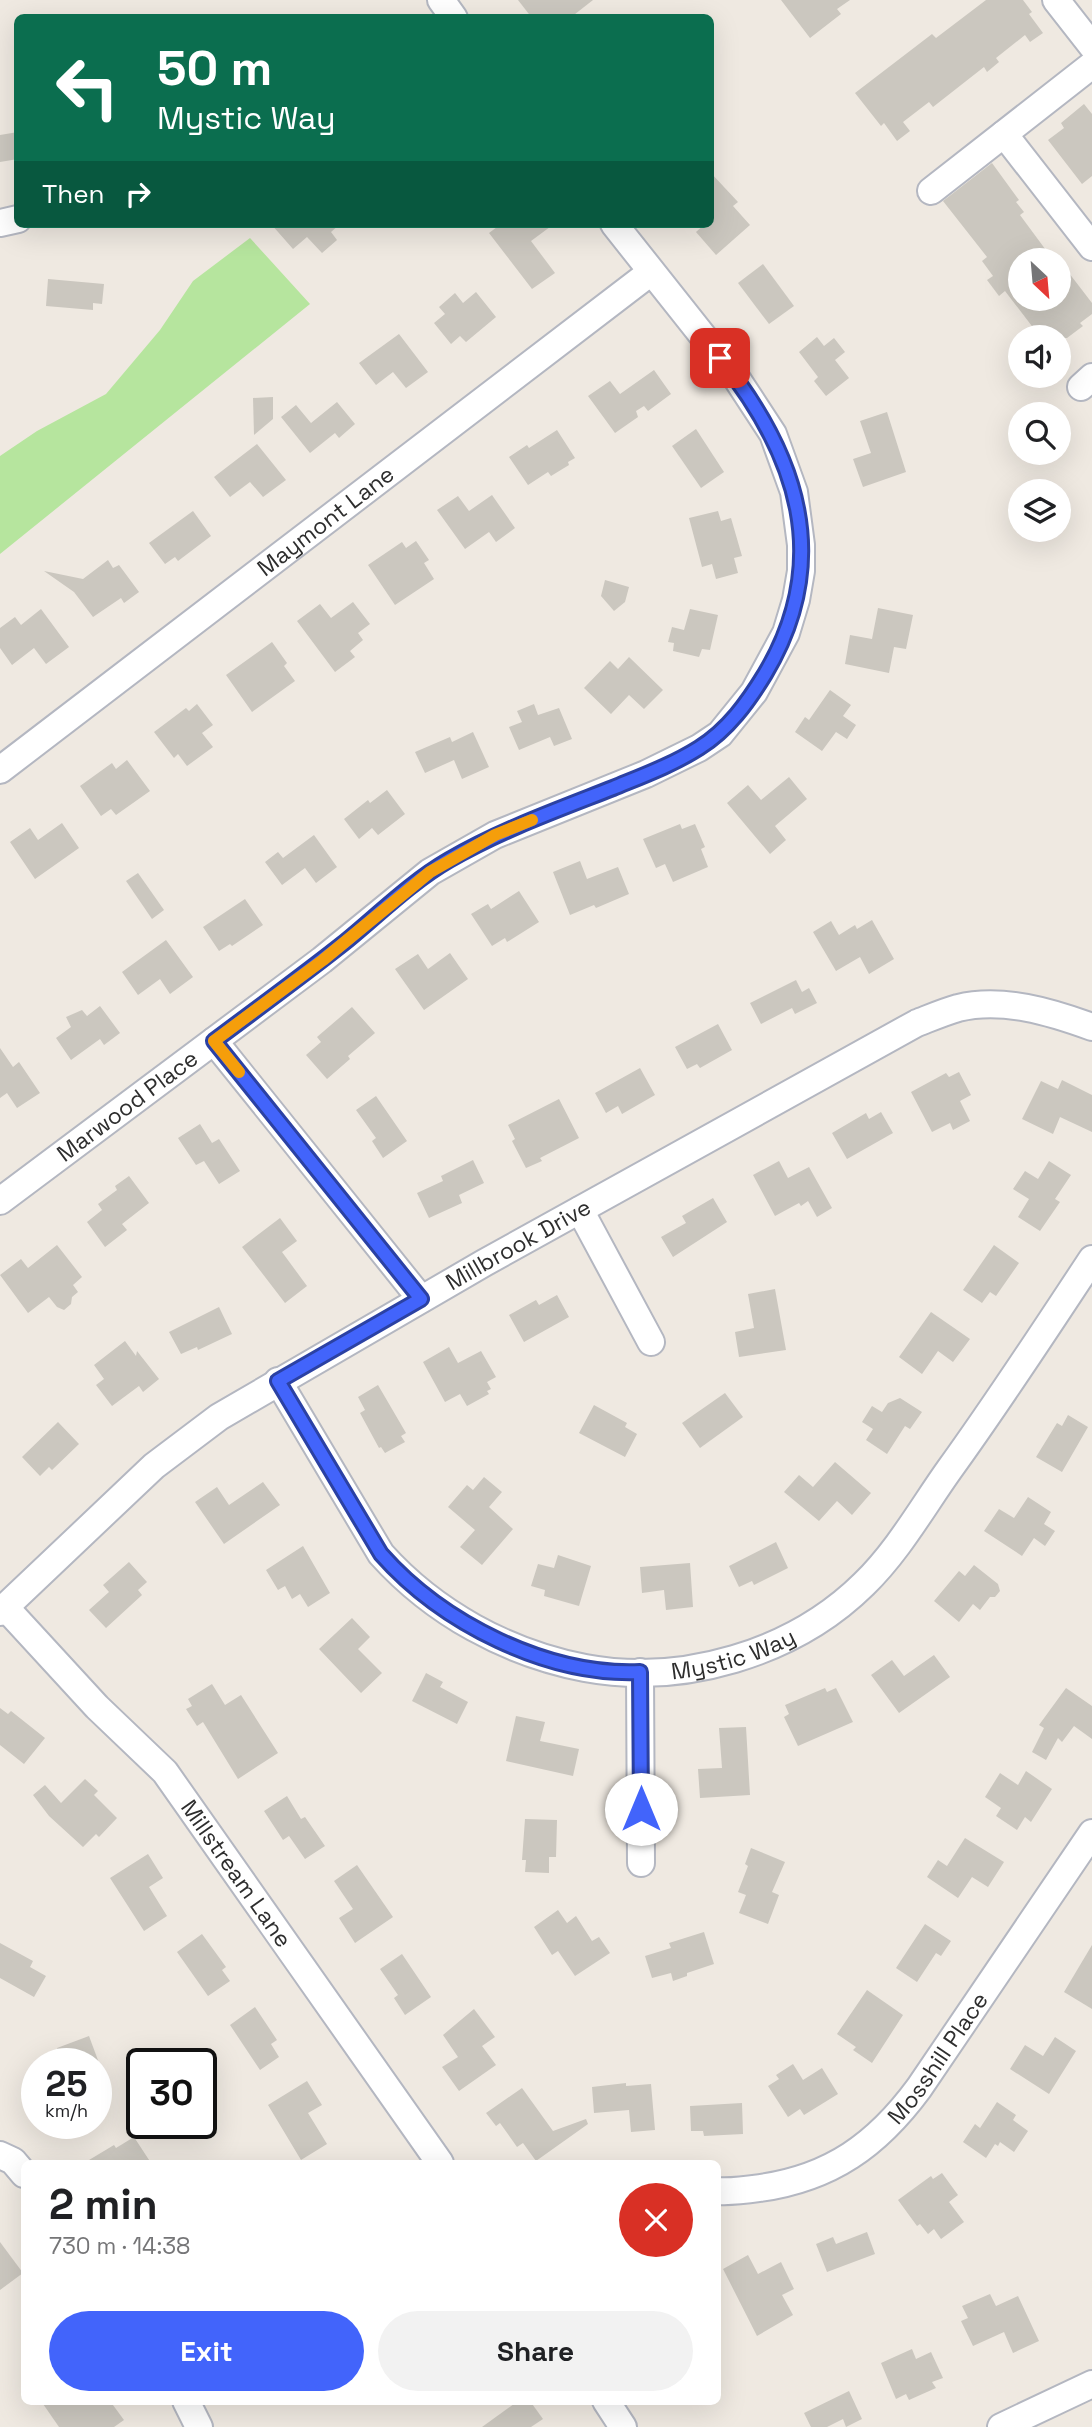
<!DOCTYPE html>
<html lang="en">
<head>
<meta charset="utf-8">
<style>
	body { margin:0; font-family:"Space Grotesk",sans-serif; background:#f2f2f2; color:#202124; height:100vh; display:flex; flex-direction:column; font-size:26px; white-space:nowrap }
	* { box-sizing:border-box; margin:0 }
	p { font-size:23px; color:#757577 }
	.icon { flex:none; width:38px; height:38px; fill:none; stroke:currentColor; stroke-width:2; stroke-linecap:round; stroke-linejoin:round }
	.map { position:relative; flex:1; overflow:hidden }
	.sheet { position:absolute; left:21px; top:2160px; width:700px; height:245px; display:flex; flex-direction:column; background:#fff; border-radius:10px; box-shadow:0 7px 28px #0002 }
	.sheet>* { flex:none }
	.guide { position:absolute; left:14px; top:14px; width:700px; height:214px; border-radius:10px; box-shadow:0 7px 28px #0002; background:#0b6e4f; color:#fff; overflow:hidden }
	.needle { width:46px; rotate:154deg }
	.tools { position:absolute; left:1008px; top:248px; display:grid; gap:14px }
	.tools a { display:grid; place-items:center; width:63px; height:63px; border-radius:50%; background:#fff; box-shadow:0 7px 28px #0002; font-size:35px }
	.speed { position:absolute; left:21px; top:2048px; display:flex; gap:14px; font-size:35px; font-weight:700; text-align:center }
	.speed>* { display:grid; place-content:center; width:91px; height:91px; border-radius:50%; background:#fff; box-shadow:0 7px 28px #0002; line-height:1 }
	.speed small { font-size:18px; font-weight:400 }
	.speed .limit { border:4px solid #111; border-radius:10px; background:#fff; color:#111 }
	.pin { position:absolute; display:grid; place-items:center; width:60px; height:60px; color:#fff; margin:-30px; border-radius:14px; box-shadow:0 4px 10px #0006 }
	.me { position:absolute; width:77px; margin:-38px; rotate:0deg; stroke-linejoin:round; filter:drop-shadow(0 0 5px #0008) }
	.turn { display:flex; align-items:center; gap:24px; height:147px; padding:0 28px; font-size:32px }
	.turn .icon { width:91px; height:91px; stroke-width:2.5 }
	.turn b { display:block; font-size:49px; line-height:60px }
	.then { display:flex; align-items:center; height:66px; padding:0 28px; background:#0003; gap:14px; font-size:26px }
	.round { display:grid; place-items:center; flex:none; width:74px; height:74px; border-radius:37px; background:#f2f2f2 }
	.head { display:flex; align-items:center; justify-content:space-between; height:119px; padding:0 28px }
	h1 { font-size:42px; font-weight:700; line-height:52px }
	.button { display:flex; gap:14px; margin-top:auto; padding:14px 28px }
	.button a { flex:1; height:80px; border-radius:42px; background:#4264fb; color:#fff; font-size:28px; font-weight:700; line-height:80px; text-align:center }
	.button a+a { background:#f2f2f2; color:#202124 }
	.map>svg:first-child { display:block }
	.green { fill:#b6e59e }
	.building { fill:#cbc7bf }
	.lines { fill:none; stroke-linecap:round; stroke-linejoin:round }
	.minor-casing { stroke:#b4b7c1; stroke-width:30 }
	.minor { stroke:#fff; stroke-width:26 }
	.route-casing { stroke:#2b41a3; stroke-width:18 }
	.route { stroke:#4264fb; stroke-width:12 }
	.slow { stroke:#f59e0b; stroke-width:12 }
	.labels { text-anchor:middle; stroke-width:6; stroke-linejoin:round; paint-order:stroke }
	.street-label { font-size:23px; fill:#2e2e2e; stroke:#fff }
</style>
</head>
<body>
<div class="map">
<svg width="1092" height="2427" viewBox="0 0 1092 2427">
	<rect width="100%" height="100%" fill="#efe9e1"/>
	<path class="green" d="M250 238 310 304 0 554V456L37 431 106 394 160 330 193 281Z"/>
	<g class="building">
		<path d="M518 0H593L570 18H532Z"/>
		<path d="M781 0H850L837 9 841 14 810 38Z"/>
		<path d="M986 0H1023L1032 12 1029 14 1043 33 1030 42 1025 35 996 58 999 62 987 72 984 67 933 107 929 102 903 122 910 131 897 141 884 123 881 126 855 93 932 34 936 38Z"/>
		<path d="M1084 104 1092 114V176L1082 184 1048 140 1064 128 1061 123Z"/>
		<path d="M18 132V159L0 162V135Z"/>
		<path d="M992 163 1019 200 1016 202 1024 212 1020 215 1054 261H1020V299H1059V260L1092 303V314L1080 323 1083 326 1067 338H1041L1005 291 999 296 987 280 993 276 982 261 987 257 943 201Z"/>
		<path d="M710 172 738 202 733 206 750 225 716 255 696 232 705 224H710Z"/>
		<path d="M271 224H340L331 232 337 240 322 253 307 237 293 249Z"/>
		<path d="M501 224H554L531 241 555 273 532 289 489 233Z"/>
		<path d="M763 264 794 306 769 324 738 283Z"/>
		<path d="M48 279 104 284 102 304 93 303V310L46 306Z"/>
		<path d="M476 292 496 317 466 342 460 336 451 344 434 323 445 314 439 307 455 293 463 303Z"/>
		<path d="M399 334 428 372 406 388 393 372 376 385 359 363Z"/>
		<path d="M817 337 824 346 834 338 845 352 835 360 849 378 826 396 814 381 818 377 799 352Z"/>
		<path d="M654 370 671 394 648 411 644 406 636 411 638 417 615 433 588 396 610 381 620 394Z"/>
		<path d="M273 397V419L254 435 253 398Z"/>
		<path d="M337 402 355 424 339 438 335 433 310 453 281 417 296 405 311 423Z"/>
		<path d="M887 412 906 472 863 487 853 459 871 453 860 421Z"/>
		<path d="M696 429 724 472 701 488 672 446Z"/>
		<path d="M557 430 575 458 568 462 569 465 551 476 548 472 528 485 509 457 527 445 529 448Z"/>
		<path d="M257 444 286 480 263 497 250 482 230 497 214 477Z"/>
		<path d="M492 495 515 528 496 542 489 532 465 549 437 510 458 496 469 511Z"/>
		<path d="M193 511 211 536 178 561 175 557 165 564 149 543Z"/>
		<path d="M718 511 721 521 731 518 742 556 734 558 738 573 716 579 712 564 702 567 689 518Z"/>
		<path d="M416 541 429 560 424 563 434 579 395 605 368 565 402 542 406 548Z"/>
		<path d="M108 560 113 568 119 565 139 592 124 603 121 598 93 617 74 592 44 571 83 579Z"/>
		<path d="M605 580 629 587 625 602 614 611 601 596Z"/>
		<path d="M353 602 370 624 358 633 363 640 350 651 355 657 335 672 297 621 320 604 331 618Z"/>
		<path d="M878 608 913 615 906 649 894 647 889 673 845 664 850 635 872 639Z"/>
		<path d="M41 609 69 647 46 664 34 648 12 665 0 648V628L15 617 21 625Z"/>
		<path d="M690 609 718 615 710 650 702 649 699 657 673 651 674 643 668 642 672 627 684 630Z"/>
		<path d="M272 642 287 663 284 666 295 681 252 712 226 675Z"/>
		<path d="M629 657 663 690 644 709 629 695 611 714 584 688 610 661 618 669Z"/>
		<path d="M830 690 851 705 843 716 856 725 847 739 836 732 822 751 795 732 805 717 809 720Z"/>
		<path d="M197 704 213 725 202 733 213 747 187 766 178 754 174 758 154 732 186 708 189 711Z"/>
		<path d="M534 704 538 715 559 708 572 739 554 746 550 737 519 750 509 727 522 722 517 711Z"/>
		<path d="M473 732 489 767 462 779 454 760 425 773 415 752 450 737 452 742Z"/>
		<path d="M127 760 150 791 116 815 111 809 101 816 80 786 112 763 116 769Z"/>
		<path d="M789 777 807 799 775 826 786 840 770 854 727 803 748 785 761 800Z"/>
		<path d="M387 790 405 814 378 835 372 828 359 839 344 819 368 800 370 803Z"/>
		<path d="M62 823 79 848 35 879 10 842 30 828 38 840Z"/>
		<path d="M680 824 682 829 695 824 705 847 701 849 708 867 673 882 665 864 656 868 643 839Z"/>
		<path d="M314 835 337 867 316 883 305 868 282 885 265 862 278 852 283 858Z"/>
		<path d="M580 861 587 879 618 867 629 894 596 908 594 905 570 915 553 872Z"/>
		<path d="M138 873 164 910 152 919 126 881Z"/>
		<path d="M519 891 539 922 507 942 505 938 492 946 471 914 488 904 491 909Z"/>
		<path d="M245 899 263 925 232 946 230 944 219 951 203 927Z"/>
		<path d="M872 920 894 959 869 974 860 957 836 971 813 932 831 921 839 935 855 925 857 929Z"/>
		<path d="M166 940 193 977 170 994 160 979 138 995 122 972Z"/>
		<path d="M450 953 468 979 424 1010 395 969 418 954 428 969Z"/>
		<path d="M796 980 802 992 809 988 817 1003 795 1014 792 1008 761 1024 750 1003Z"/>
		<path d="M100 1006 120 1033 104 1045 100 1039 71 1060 56 1038 71 1027 66 1017 82 1010 87 1016Z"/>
		<path d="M352 1007 375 1033 348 1056 350 1059 327 1079 306 1055 321 1042 317 1037Z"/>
		<path d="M718 1024 732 1050 700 1068 697 1064 687 1069 675 1047Z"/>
		<path d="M0 1048 13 1067 19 1062 40 1093 17 1108 7 1093 0 1098Z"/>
		<path d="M640 1068 655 1095 622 1114 618 1106 606 1113 595 1093Z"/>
		<path d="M959 1072 971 1095 960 1101 970 1121 953 1130 950 1123 932 1132 911 1092 946 1073 949 1077Z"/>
		<path d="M1062 1080 1092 1095V1132L1060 1117 1053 1134 1022 1119 1041 1081 1058 1089Z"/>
		<path d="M376 1096 407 1141 383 1158 372 1141 376 1138 356 1110Z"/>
		<path d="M559 1099 579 1138 540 1158 542 1161 526 1168 512 1141 515 1139 508 1125Z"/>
		<path d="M881 1112 893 1133 847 1159 832 1133 866 1113 869 1119Z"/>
		<path d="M200 1124 212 1143 219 1139 240 1171 219 1184 204 1161 196 1165 178 1138Z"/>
		<path d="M473 1160 484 1183 459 1195 462 1203 429 1218 417 1193 443 1181 441 1176Z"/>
		<path d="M779 1161 788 1178 809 1167 832 1208 817 1217 808 1201 801 1206 799 1203 775 1216 753 1175Z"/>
		<path d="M1049 1161 1071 1175 1055 1199 1060 1202 1040 1231 1018 1217 1029 1199 1013 1189 1025 1171 1038 1179Z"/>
		<path d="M129 1176 149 1203 122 1224 127 1230 105 1247 87 1222 102 1210 98 1204 117 1190 115 1186Z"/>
		<path d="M713 1198 727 1222 673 1257 661 1237 686 1223 682 1216Z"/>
		<path d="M280 1218 297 1241 282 1252 307 1286 285 1303 242 1247Z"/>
		<path d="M57 1245 82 1277 73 1285 78 1292 72 1297 71 1304 64 1310 57 1307 49 1297 28 1313 0 1275 21 1259 28 1268Z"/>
		<path d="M994 1245 1019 1263 996 1296 990 1292 982 1303 963 1290Z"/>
		<path d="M775 1289 786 1350 739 1357 735 1332 754 1328 748 1294Z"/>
		<path d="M557 1295 569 1317 524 1342 509 1315 536 1300 539 1305Z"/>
		<path d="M219 1307 232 1334 198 1350 197 1347 181 1354 169 1332Z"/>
		<path d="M931 1312 970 1339 953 1362 938 1351 922 1374 899 1357Z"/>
		<path d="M125 1341 136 1356 137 1351 159 1379 143 1392 139 1386 112 1406 96 1385 104 1379 94 1365Z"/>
		<path d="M449 1347 458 1363 481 1351 496 1377 487 1382 491 1389 487 1391 489 1394 467 1406 460 1394 445 1402 423 1362Z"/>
		<path d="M378 1385 406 1433 401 1436 405 1442 385 1453 381 1447 379 1448 360 1413 365 1410 358 1397Z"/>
		<path d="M725 1393 743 1417 700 1448 682 1423Z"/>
		<path d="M900 1398 922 1412 910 1429 905 1426 887 1454 866 1440 873 1429 862 1422 872 1406 882 1412 888 1403Z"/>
		<path d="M594 1405 627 1423 625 1427 637 1434 625 1457 579 1433Z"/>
		<path d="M1068 1415 1088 1427 1062 1472 1036 1457 1057 1423 1062 1426Z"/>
		<path d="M58 1422 79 1444 52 1470 49 1467 40 1476 22 1457Z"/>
		<path d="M835 1462 871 1493 852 1515 837 1501 819 1521 784 1492 799 1475 813 1487Z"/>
		<path d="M484 1477 502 1492 489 1507 513 1529 482 1565 460 1547 475 1530 448 1507 467 1485 473 1490Z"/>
		<path d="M263 1482 280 1505 224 1544 195 1502 217 1487 229 1505Z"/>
		<path d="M1028 1497 1051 1512 1044 1524 1055 1531 1045 1546 1034 1538 1022 1556 984 1531 999 1509 1014 1518Z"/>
		<path d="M776 1542 788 1568 754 1585 752 1581 739 1587 729 1566Z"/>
		<path d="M303 1546 330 1593 308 1607 300 1594 292 1599 285 1586 278 1590 266 1570Z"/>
		<path d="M558 1555 591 1566 579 1606 544 1596 545 1590 531 1586 538 1564 554 1568Z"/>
		<path d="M129 1562 147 1582 138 1590 142 1595 106 1628 89 1610 109 1592 103 1585Z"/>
		<path d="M690 1563 693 1607 666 1610 664 1590 642 1593 640 1567Z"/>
		<path d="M974 1565 998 1584 1000 1591 995 1597H990L980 1610 973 1604 959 1622 934 1601 959 1571 965 1576Z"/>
		<path d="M352 1618 370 1637 358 1649 382 1673 361 1693 319 1649Z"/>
		<path d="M934 1655 950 1677 899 1713 871 1675 892 1660 904 1676Z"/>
		<path d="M426 1673 443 1682 440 1687 468 1702 457 1724 412 1701Z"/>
		<path d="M212 1684 225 1705 241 1695 278 1753 238 1779 203 1722 197 1726 186 1709 192 1706 188 1699Z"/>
		<path d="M825 1688 827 1692 836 1688 853 1722 798 1746 784 1717 789 1714 785 1705Z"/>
		<path d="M1066 1688 1092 1706V1739L1074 1726 1062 1742 1058 1738 1046 1760 1032 1752 1044 1728 1039 1725Z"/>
		<path d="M0 1708 8 1714 11 1711 45 1738 24 1764 0 1745Z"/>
		<path d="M516 1716 545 1722 540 1741 579 1749 573 1776 506 1761Z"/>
		<path d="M746 1727 750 1795 700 1798 698 1769 722 1768 719 1728Z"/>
		<path d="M1026 1771 1052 1789 1031 1822 1025 1817 1017 1830 996 1816 1001 1808 985 1797 1000 1773 1018 1785Z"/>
		<path d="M85 1779 98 1791 94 1795 117 1818 99 1837 96 1834 83 1847 49 1816 33 1795 45 1785 61 1803Z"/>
		<path d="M287 1796 301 1819 305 1817 325 1846 305 1859 289 1836 283 1840 264 1811Z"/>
		<path d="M525 1819 557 1820 556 1857H549V1873L525 1872 526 1860H522Z"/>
		<path d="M965 1838 1004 1862 988 1887 972 1877 958 1898 927 1877 938 1860 947 1866Z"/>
		<path d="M751 1848 785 1862 772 1892 779 1895 768 1924 739 1913 746 1895 738 1892 748 1866 745 1864Z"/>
		<path d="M148 1854 163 1878 149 1887 167 1916 144 1931 110 1878Z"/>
		<path d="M357 1865 393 1917 355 1943 339 1918 353 1909 334 1881Z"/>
		<path d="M558 1910 567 1923 576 1916 592 1941 599 1937 610 1953 575 1976 558 1951 552 1955 534 1927Z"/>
		<path d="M925 1924 951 1941 941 1956 936 1953 917 1982 896 1968Z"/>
		<path d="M704 1932 714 1964 687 1973V1976L673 1981 671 1973 652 1978 645 1956 671 1948 669 1943Z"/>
		<path d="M202 1934 226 1967 222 1970 230 1981 208 1996 177 1952Z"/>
		<path d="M0 1943 33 1961 30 1967 46 1976 34 1997 0 1978Z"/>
		<path d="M1092 1945V2009L1064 1992Z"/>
		<path d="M402 1954 431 1997 405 2015 394 1998 398 1995 380 1969Z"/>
		<path d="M867 1990 903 2015 872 2063 853 2050 856 2047 837 2034Z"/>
		<path d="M255 2007 277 2040 271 2044 279 2057 260 2070 230 2025Z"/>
		<path d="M474 2009 495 2037 482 2046 496 2065 459 2091 442 2067 458 2057 443 2035Z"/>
		<path d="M89 2036 99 2063H63L57 2048Z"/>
		<path d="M1055 2037 1076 2051 1049 2094 1010 2069 1025 2045 1043 2056Z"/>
		<path d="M793 2064 803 2080 822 2068 838 2094 804 2115 800 2109 788 2117 768 2086 779 2079 776 2075Z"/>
		<path d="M307 2081 322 2105 308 2113 327 2144 301 2160 268 2105Z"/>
		<path d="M626 2083V2086L651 2084 655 2130 631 2132 629 2110 594 2113 592 2087Z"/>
		<path d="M522 2088 553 2131 586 2119 588 2124 536 2161 523 2143 517 2147 500 2123 496 2126 486 2113Z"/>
		<path d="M997 2102 1016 2115 1013 2120 1028 2131 1014 2152 1000 2142 998 2146 995 2144 986 2158 963 2142 975 2124 980 2128Z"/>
		<path d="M742 2103 743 2134 704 2136 703 2131H691L690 2106Z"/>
		<path d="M134 2137 151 2163H84L114 2145 116 2148Z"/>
		<path d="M942 2173 958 2195 949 2202 964 2222 941 2239 934 2229 928 2234 920 2224 917 2226 898 2200 931 2176 933 2179Z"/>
		<path d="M867 2232 875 2254 827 2272 816 2244 833 2237 836 2244Z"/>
		<path d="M0 2242 23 2273 0 2290Z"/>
		<path d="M748 2255 758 2274 781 2262 794 2289 782 2295 793 2315 757 2336 723 2269Z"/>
		<path d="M990 2294 996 2306 1018 2296 1039 2341 1013 2353 1004 2332 973 2346 961 2321 968 2318 962 2306Z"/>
		<path d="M912 2349 916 2359 931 2352 943 2378 932 2382 936 2388 909 2400 906 2394 896 2399 881 2363Z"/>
		<path d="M849 2391 862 2419 846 2427 843 2419 827 2427H811L804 2413Z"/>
		<path d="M41 2401H110L124 2420 114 2427H59Z"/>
		<path d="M518 2401H530L543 2419 531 2427H482Z"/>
	</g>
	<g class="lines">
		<defs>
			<g id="minor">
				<path d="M441 0 454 18"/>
				<path d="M1056 0 1092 46"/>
				<path d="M1004 134 1092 247"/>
				<path d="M931 191 1092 65"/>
				<path d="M0 223 18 219"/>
				<path d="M1081 387 1092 377"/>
				<path id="s1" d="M0 770 651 272"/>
				<path d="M214 1041 421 1299"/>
				<path id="s2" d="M0 1201 322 960 430 872 495 835 646 774 699 748 720 734 754 692 786 633 796 600 801 571V545L794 492 773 434 737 379 614 224"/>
				<path d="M580 1210 651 1342"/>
				<path id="s3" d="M278 1381 381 1554C434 1613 507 1653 585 1668 682 1686 793 1654 864 1584 898 1551 922 1508 949 1470 999 1401 1045 1330 1092 1259"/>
				<path id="s4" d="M5 1607 97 1707 165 1772 440 2163"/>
				<path id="s5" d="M0 1612 154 1466 219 1417 484 1263 917 1023C930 1018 944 1012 958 1008 1002 997 1051 1012 1092 1027"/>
				<path d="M640 1672 641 1863"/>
				<path d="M0 2155 13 2161 24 2174"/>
				<path id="s6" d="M718 2191C732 2192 746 2190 760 2188 831 2178 877 2145 919 2088L1092 1833"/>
				<path d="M186 2401 199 2427"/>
				<path d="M606 2401 623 2427"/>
				<path d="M1001 2427 1092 2384"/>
			</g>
		</defs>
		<use href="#minor" class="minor-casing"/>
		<use href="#minor" class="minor"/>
	</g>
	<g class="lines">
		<defs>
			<path id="route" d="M641 1809 640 1672C547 1676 442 1623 381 1554L278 1381 421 1299 214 1041C258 1008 302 976 345 942 378 915 411 882 449 860 501 830 557 810 613 788 642 776 672 765 699 748 728 730 748 702 765 674 833 560 798 455 720 358"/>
		</defs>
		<use href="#route" class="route-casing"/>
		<use href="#route" class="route"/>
		<path class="slow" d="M239 1072 214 1041 323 960 430 872 495 835 532 820"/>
	</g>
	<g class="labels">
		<g class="street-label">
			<text dy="8" stroke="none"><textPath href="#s1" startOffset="410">Maymont Lane</textPath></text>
			<text dy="8" stroke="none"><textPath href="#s2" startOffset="159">Marwood Place</textPath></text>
			<text dy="8" stroke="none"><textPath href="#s5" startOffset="639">Millbrook Drive</textPath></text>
			<text dy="8" stroke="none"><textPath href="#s3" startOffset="590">Mystic Way</textPath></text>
			<text dy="8" stroke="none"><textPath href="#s4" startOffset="354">Millstream Lane</textPath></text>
			<text dy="8" stroke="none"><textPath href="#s6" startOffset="271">Mosshill Place</textPath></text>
		</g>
	</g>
</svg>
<div class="tools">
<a><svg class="needle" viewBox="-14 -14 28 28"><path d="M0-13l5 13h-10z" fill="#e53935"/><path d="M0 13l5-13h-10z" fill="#757577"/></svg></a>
<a><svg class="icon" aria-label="sound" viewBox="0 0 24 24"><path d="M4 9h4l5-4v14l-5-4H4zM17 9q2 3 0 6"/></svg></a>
<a><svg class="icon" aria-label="search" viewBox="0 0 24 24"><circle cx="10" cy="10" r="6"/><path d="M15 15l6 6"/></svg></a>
<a><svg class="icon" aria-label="layers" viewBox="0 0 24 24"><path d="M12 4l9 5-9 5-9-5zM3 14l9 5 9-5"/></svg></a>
</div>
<div class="speed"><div>25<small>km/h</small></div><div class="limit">30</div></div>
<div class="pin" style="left:720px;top:358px;background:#d93025"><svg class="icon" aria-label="arrive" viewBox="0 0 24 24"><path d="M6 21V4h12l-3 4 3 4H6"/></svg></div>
<svg class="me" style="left:641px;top:1809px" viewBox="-20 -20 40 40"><circle r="19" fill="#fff"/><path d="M0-13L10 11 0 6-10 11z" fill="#4264fb"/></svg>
<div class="guide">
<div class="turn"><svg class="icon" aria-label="left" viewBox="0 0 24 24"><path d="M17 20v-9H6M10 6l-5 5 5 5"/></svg><div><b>50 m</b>Mystic Way</div></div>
<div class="then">Then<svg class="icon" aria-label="right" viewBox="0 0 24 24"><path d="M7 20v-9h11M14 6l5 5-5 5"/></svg></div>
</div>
<section class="sheet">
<div class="head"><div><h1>2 min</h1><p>730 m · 14:38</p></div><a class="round" style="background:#d93025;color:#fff"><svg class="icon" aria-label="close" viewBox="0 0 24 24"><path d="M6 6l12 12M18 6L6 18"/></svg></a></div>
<div class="button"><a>Exit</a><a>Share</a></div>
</section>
</div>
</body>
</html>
